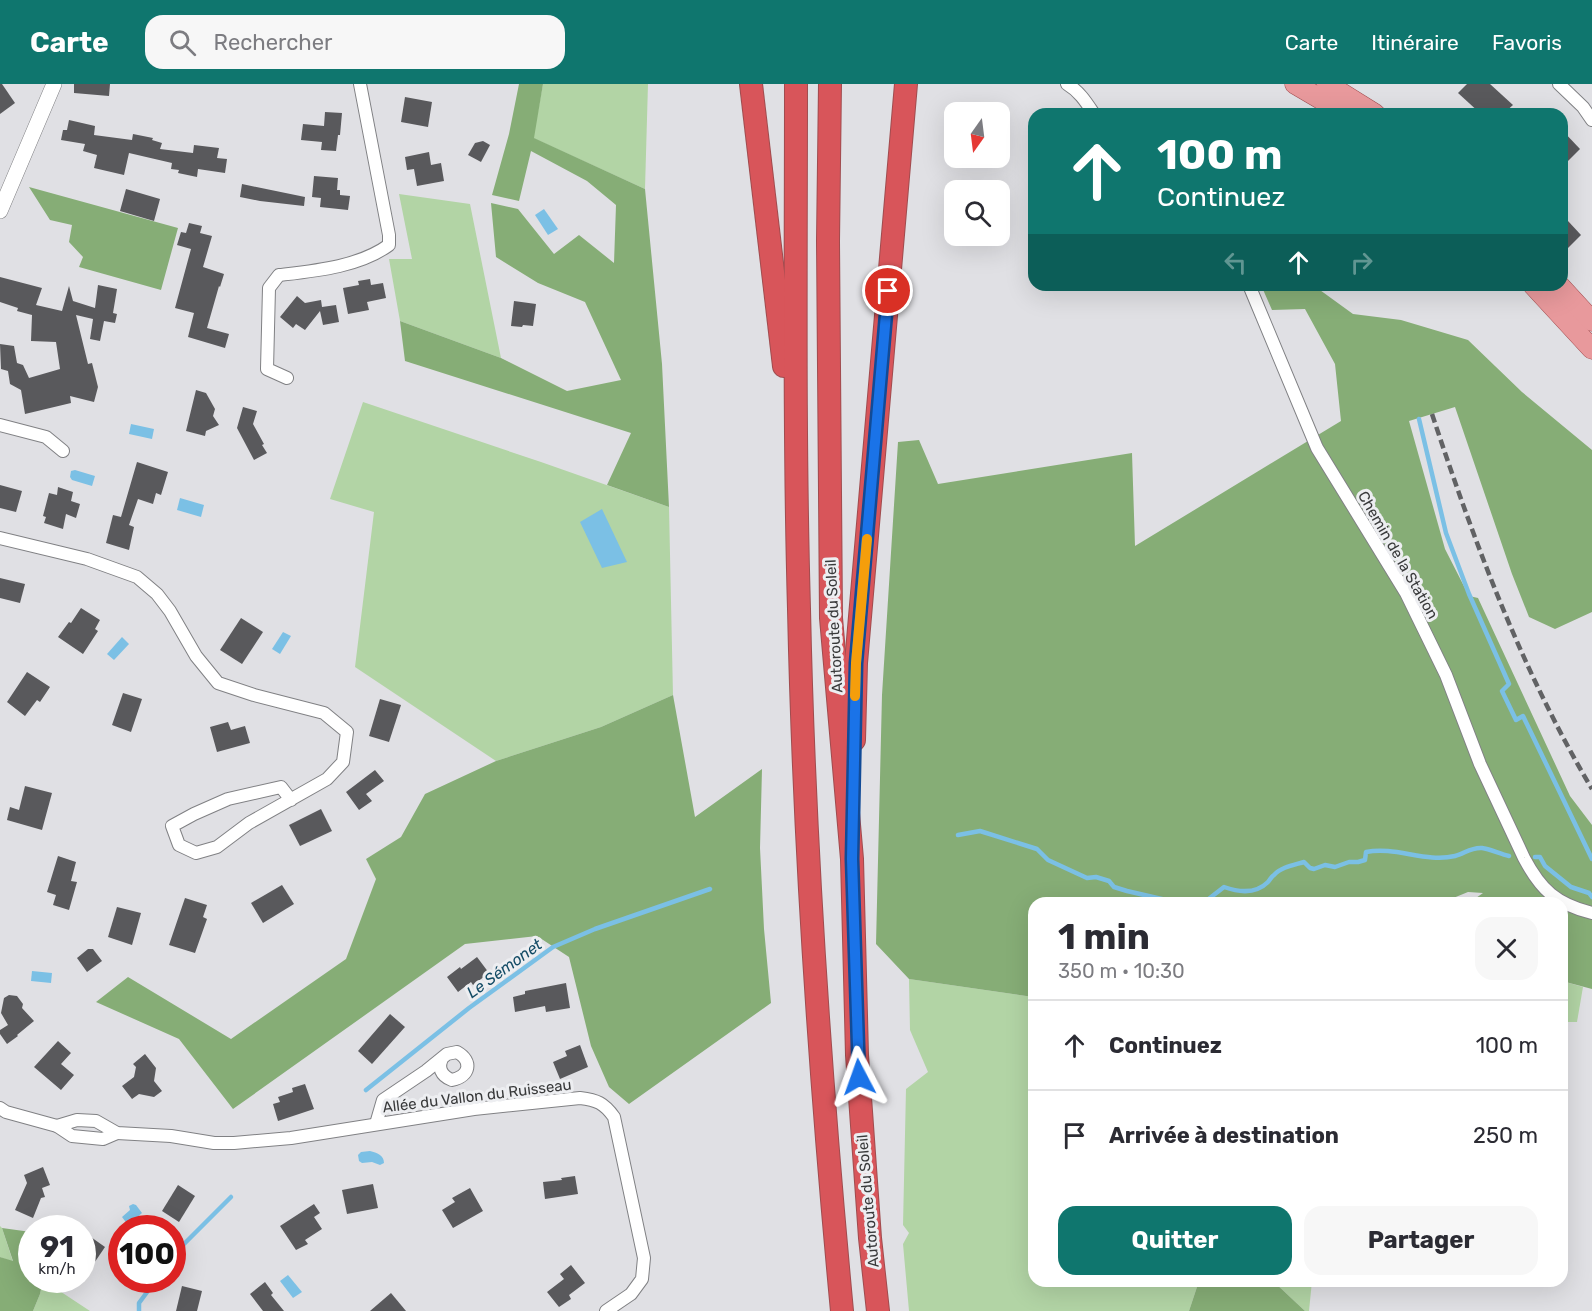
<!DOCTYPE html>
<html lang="fr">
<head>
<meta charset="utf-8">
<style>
	body { margin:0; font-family:Rubik,sans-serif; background:#f7f7f7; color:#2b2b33; height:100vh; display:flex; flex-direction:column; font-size:22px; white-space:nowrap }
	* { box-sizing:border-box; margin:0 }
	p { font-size:20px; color:#7c7c81 }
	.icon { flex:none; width:33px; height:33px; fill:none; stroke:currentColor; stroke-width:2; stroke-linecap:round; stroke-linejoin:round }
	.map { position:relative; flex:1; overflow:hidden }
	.panel { position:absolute; left:1028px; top:813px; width:540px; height:390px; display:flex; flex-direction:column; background:#fff; border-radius:18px; box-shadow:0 6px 24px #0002 }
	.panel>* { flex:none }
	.banner { position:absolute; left:1028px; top:24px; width:540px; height:183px; border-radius:18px; box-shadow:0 6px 24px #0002; background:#0f766e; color:#fff; overflow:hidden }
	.needle { width:39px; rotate:194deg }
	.controls { position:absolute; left:944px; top:18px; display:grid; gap:12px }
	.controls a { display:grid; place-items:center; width:66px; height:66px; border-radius:12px; background:#fff; box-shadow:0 6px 24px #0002; font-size:30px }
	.speed { position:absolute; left:18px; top:1131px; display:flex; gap:12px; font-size:30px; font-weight:700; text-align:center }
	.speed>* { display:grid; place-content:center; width:78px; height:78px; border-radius:50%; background:#fff; box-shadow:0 6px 24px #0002; line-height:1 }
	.speed small { font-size:15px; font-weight:400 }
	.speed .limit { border:9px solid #d22; background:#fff; color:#111 }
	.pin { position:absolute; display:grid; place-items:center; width:51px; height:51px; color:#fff; margin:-26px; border:3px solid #fff; border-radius:50%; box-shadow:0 2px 6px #0007 }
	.me { position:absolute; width:66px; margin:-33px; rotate:356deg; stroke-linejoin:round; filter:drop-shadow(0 0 4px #0008) }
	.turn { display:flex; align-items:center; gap:21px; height:126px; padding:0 30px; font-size:27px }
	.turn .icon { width:78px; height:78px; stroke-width:2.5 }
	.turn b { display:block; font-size:42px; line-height:51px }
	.lanes { display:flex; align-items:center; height:57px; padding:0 30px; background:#0003; justify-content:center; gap:30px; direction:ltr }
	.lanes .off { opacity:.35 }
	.round { display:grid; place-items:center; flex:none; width:63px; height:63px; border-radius:18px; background:#f7f7f7 }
	.overview { display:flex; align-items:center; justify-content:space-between; height:102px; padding:0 30px }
	h1 { font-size:36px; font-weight:700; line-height:45px }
	.primary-button { display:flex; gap:12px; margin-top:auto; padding:12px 30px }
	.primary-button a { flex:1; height:69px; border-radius:18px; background:#0f766e; color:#fff; font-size:24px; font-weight:700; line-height:69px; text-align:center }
	.primary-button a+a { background:#f7f7f7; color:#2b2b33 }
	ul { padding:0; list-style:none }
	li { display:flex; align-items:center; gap:18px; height:90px; padding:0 30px; border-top:2px solid #e1e1e2 }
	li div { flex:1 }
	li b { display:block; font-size:22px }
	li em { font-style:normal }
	header { display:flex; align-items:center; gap:36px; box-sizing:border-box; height:84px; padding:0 30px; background:#0f766e; color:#fff }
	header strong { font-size:28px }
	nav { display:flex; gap:33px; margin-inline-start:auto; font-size:21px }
	.search { width:420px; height:54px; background:#f7f7f7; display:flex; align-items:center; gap:15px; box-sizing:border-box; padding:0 21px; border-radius:18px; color:#7c7c81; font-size:22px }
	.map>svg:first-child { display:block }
	.green { fill:#b2d4a5 }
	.forest { fill:#86ad76 }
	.water { fill:#7bc0e5 }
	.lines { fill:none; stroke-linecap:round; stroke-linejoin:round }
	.stream { stroke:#7bc0e5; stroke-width:4.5 }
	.building { fill:#59595c }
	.minor-casing { stroke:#808184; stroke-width:14 }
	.tertiary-casing { stroke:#808184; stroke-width:16 }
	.primary-casing { stroke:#a04c4f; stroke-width:21 }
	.motorway-casing { stroke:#a04c4f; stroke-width:24 }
	.minor { stroke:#fff; stroke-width:12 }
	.tertiary { stroke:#fff; stroke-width:15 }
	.primary { stroke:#e8999c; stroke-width:20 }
	.motorway { stroke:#d8555a; stroke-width:22 }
	.rail { stroke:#616264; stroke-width:4.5; stroke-dasharray:9 4.5; stroke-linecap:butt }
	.route-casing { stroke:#114b97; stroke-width:15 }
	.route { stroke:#1a73e8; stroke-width:10 }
	.slow { stroke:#f59e0b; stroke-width:10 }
	.labels { text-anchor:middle; stroke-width:6; stroke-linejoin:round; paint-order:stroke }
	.street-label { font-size:15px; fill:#393a3b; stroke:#edeef1 }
	.water-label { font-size:16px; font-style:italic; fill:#134b65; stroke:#edeef1 }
</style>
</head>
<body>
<header>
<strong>Carte</strong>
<div class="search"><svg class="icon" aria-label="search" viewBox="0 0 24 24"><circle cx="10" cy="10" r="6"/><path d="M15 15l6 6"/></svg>Rechercher</div>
<nav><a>Carte</a><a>Itinéraire</a><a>Favoris</a></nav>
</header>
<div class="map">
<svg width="1592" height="1227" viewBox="0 0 1592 1227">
	<rect width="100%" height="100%" fill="#e0e0e4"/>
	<g class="green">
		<path d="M543 0H648L645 105 533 54Z"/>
		<path d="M399 110 470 120 501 274 400 237 389 175H412Z"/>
		<path d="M363 318 541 378 669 423 673 611 601 643 496 677 355 583 374 428 330 415Z"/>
		<path d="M909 895 1033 913 1034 1197H1199L1189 1227H909L903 1160 909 1149 903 1141 906 1005 928 988 910 946Z"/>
		<path d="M1562 897 1583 903 1577 938H1562Z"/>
		<path d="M0 1142 2 1144 13 1178 0 1173Z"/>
		<path d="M43 1196 90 1227H33L40 1210Z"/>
		<path d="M1273 1197H1312L1309 1227H1305Z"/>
	</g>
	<g class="forest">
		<path d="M519 0H543L534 54 645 105 662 280 669 423 607 401 631 349 405 277 400 237 501 274 567 307 621 296 585 218 538 199 496 173 491 119 518 125 554 170 579 151 614 179 616 121 587 97 531 67 519 117 492 111 509 50Z"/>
		<path d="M29 103 178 144 161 206 79 183 83 173 69 158 72 141 50 136Z"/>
		<path d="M1261 201H1313L1353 230 1401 236 1468 256 1522 308 1592 366V528L1555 545 1529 533 1512 490 1455 323 1409 337 1445 465 1469 512 1478 514 1570 712 1592 741V905L1562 897V819H1469L1483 809 1468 808 1441 819H1034L1033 913 909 895 876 860 882 611 898 358 919 356 938 400 1132 369 1135 462 1341 337 1335 280 1305 225 1272 226Z"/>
		<path d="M673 611 695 733 762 685 760 764 764 845 771 919 629 1020 609 1003 591 962 569 873 537 852 465 860 233 1025 179 955 96 918 128 893 231 955 346 875 376 795 366 775 401 753 425 710 496 677 601 643Z"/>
		<path d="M2 1144 31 1148 32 1196H43L40 1210 33 1227H0V1173L13 1177Z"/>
		<path d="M1199 1197H1273L1305 1227H1189Z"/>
	</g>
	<g class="water">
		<path d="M544 125 558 145 548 151 535 131Z"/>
		<path d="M131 340 154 345 152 355 129 350Z"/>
		<path d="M75 386 95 392 92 402 72 396 70 393 71 387Z"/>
		<path d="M180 414 204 421 201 433 177 426Z"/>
		<path d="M602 425 627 478 602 484 580 438Z"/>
		<path d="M283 548 291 552 280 570 272 565Z"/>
		<path d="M122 553 129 560 114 576 107 570Z"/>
		<path d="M32 887 52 889 51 899 31 897Z"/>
		<path d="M370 1067C377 1069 384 1071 384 1079L380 1081 372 1078 362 1079 359 1077 358 1071 361 1068Z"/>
		<path d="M133 1120 136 1121 142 1129 128 1141 122 1133 130 1126 129 1122Z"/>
		<path d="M288 1191 302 1208 293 1214 280 1197Z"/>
	</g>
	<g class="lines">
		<g class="stream">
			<path d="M1419 335 1446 449 1469 510 1509 600 1502 607 1516 636 1523 632 1592 775"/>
			<path d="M958 751 980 747 1037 765 1048 776 1087 794 1096 793 1109 797 1114 803 1127 807 1179 819"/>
			<path d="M1535 773H1540L1545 782 1571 803 1589 809 1592 813"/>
			<path d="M1193 819 1206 817 1224 803C1238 808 1255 811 1268 798 1270 796 1271 793 1274 791 1281 783 1294 781 1304 778L1310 784 1314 785 1325 781 1335 783 1349 778H1358L1365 776 1366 768C1396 762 1425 779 1455 772 1464 770 1471 763 1482 764 1490 765 1500 770 1509 772"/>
			<path d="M366 1006 469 924 553 863 595 845 710 805"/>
			<path d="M172 1174 183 1161 231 1113"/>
			<path d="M139 1227V1219L156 1196"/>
		</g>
	</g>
	<g class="building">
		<path d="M0 0H2L15 19 0 30Z"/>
		<path d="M74 0H110L109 12 74 9Z"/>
		<path d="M1467 0H1490L1513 21 1503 30H1481L1458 9Z"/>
		<path d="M405 13 432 18 428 43 401 38Z"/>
		<path d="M325 28 342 29 340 51H338L336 67 321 66 322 58 301 56 303 40 324 42Z"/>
		<path d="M69 36 95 42 94 51 132 56 133 50 153 54 152 56 162 59 160 65 193 69 194 61 219 64 217 74 227 75 225 89 198 85 197 93 178 89 179 86 171 85 172 79 129 69 124 91 94 84 97 71 83 67 85 60 61 56 63 46H67Z"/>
		<path d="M1562 46 1580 65 1562 83Z"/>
		<path d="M483 57 490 61 481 78 468 71 475 59Z"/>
		<path d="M429 68 431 81 441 79 444 97 417 102 414 85 407 86 405 73Z"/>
		<path d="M314 92 338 94 337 106H340V111L350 112 348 126 320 123 321 114 312 113Z"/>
		<path d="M242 100 305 113 304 122 260 117 240 113Z"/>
		<path d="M126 105 160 115 154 137 120 127Z"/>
		<path d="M1568 137 1581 151 1562 170V144Z"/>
		<path d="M189 139 202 142 200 149 212 152 203 183 224 190 220 203 219 202 207 244 229 250 225 264 188 253 194 229 175 224 191 165 177 161 181 148 186 149Z"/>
		<path d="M0 193 42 204 36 221 62 227 69 202 73 217 95 224 98 201 117 205 113 229 117 230 115 239 104 237 100 257 90 255 93 235 76 231 88 280 92 279 98 303 94 318 70 312 71 319 25 330 21 306 10 300 8 287 1 285 0 260 14 262 17 279 23 281 29 294 60 285 56 258 31 257 32 231 17 227 18 224 0 218Z"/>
		<path d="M370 195 371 201 383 199 386 214 367 218 369 226 348 230 343 204 359 201 358 197Z"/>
		<path d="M297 212 305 219 321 216 322 223 336 221 339 238 323 241 320 227 305 246 296 240 293 244 280 233Z"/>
		<path d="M514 217 536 220 533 242 523 241 522 243 511 242Z"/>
		<path d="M196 306 206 309 215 325 213 332 219 341 206 347 205 352 186 347Z"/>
		<path d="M243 323 257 327 253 340 264 360 262 361 267 369 254 376 237 344Z"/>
		<path d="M137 378 168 388 161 411 156 409 153 420 138 415 129 441 134 443 129 466 106 459 113 431 121 433Z"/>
		<path d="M0 401 22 407 16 428 0 424Z"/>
		<path d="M58 403 73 408 71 417 80 420 76 434 66 430 63 445 44 439 46 433 43 432 49 409 57 411Z"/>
		<path d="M0 494 25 500 20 519 0 514Z"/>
		<path d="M81 524 100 536 95 545 98 547 83 570 58 553 69 538 71 539Z"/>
		<path d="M241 534 263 548 242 580 220 566Z"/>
		<path d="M27 588 50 603 40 618 37 616 25 632 7 618Z"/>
		<path d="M123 609 142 615 131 648 112 641Z"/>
		<path d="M380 615 401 621 389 658 369 652Z"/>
		<path d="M228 638 231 646 245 642 250 659 217 668 210 643Z"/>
		<path d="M375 686 384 697 366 710 372 717 359 726 346 708Z"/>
		<path d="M25 702 52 709 42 746 7 736 10 723 19 726Z"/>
		<path d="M321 725 332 747 300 762 289 741Z"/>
		<path d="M58 772 76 778 71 797 77 798 69 826 53 821 56 811 47 808Z"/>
		<path d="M282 801 294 820 263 839 251 819Z"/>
		<path d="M185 814 207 821 203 833 207 835 195 869 169 861Z"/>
		<path d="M117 823 141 829 132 861 108 853Z"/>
		<path d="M88 865H93L102 877 87 888 77 874Z"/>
		<path d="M477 873 489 889 473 901 471 898 458 908 447 893 460 883 461 885Z"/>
		<path d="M566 899 570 924 546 928 545 922 515 928 513 913 525 910V907Z"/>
		<path d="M9 911 17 912 23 920 22 924 34 937 17 951 18 952 7 960 0 950V946L8 941 1 929 4 914Z"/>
		<path d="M390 930 405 943 372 980 358 967Z"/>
		<path d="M58 957 71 969 61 980 74 991 61 1006 34 983Z"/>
		<path d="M580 961 588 983 560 995 553 978 567 972 565 967Z"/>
		<path d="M145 970 156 984 154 997 162 1007 154 1013 139 1010 132 1015 122 1002 134 993 136 983 133 980Z"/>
		<path d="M305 1000 314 1025 278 1037 273 1020 280 1018 278 1013 293 1008 292 1004Z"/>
		<path d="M43 1083 50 1101 42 1104 45 1113 41 1114 33 1134 15 1126 27 1099 24 1091Z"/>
		<path d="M575 1092 578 1110 545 1115 543 1098 562 1096 561 1094Z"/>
		<path d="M373 1100 378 1124 347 1130 342 1106Z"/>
		<path d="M178 1101 195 1112 179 1138 162 1127Z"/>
		<path d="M470 1104 483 1127 453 1144 442 1126 455 1118 452 1114Z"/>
		<path d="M314 1120 320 1129 314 1133 322 1145 305 1156 308 1160 296 1166 280 1142Z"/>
		<path d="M88 1151 105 1163 82 1197V1159Z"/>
		<path d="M571 1181 585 1199 569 1211 571 1215 559 1223 547 1208 564 1195 560 1190Z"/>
		<path d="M265 1198 273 1209 271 1211 284 1227H263L250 1210Z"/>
		<path d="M182 1202 202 1207 197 1227H176Z"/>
		<path d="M391 1209 406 1227H370Z"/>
	</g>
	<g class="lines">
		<defs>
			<g id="minor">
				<path d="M1067 0C1079 7 1086 18 1094 30"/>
				<path d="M1559 0 1583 23 1592 36"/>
				<path d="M1249 201 1317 364 1406 509 1446 591 1480 680 1524 774C1541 806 1556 820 1592 829"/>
				<path d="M287 294 267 285 269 204 279 191C314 187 359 183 389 161V151L360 0"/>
				<path d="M0 341 46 353 63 367"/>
				<path d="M0 454 87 475 137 493 157 510 170 527 196 572 218 599 254 611 324 629 347 648 343 678 327 695 249 739 217 763 196 769 179 761 172 742 194 730 228 715 281 703 291 716"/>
				<path d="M0 1024 6 1028 57 1042 72 1052 103 1055 117 1049"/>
				<path d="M376 1040 383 1016 426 987 447 970 457 968C473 977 470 992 452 996 441 992 437 983 443 973"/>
				<path d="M57 1042 77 1036 96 1037 117 1049 171 1052 214 1059H234L291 1054 474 1025 580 1014C597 1016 604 1019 614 1033L644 1174 642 1195 631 1210 606 1227"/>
			</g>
			<path id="tertiary" d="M0 127 54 0"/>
			<g id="primary">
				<path d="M1295 0 1346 30"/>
				<path d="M1327 0 1375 30"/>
				<path d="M1533 201 1592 265"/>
				<path d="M1559 201 1592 237"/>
			</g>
			<g id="motorway">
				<path d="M751 0 784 282"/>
				<path d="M796 0C796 175 794 350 799 525 804 759 820 993 842 1227"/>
				<path d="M830 0 828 157 831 534 852 775 857 971 870 1154 878 1227"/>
				<path d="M854 656 856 579 906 0"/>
			</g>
		</defs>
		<use href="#minor" class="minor-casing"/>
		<use href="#tertiary" class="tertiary-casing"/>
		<use href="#primary" class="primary-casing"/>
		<use href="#motorway" class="motorway-casing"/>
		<use href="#minor" class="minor"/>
		<use href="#tertiary" class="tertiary"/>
		<use href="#primary" class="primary"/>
		<use href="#motorway" class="motorway"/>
		<path class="rail" d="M1432 330C1475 460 1522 587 1592 705"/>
	</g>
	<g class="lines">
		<defs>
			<path id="route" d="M859 993 852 775 856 579 888 207"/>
		</defs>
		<use href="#route" class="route-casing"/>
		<use href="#route" class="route"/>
		<path class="slow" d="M855 612 856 579 867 455"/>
	</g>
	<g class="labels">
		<g class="street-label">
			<text transform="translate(1398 471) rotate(60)" y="5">Chemin de la Station</text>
			<text transform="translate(834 542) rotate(-93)" y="5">Autoroute du Soleil</text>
			<text transform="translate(477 1012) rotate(-7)" y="5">Allée du Vallon du Ruisseau</text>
			<text transform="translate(868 1117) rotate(-95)" y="5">Autoroute du Soleil</text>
		</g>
		<g class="water-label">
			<text transform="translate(504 884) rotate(-36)" y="6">Le Sémonet</text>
		</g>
	</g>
</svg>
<div class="controls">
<a><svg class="needle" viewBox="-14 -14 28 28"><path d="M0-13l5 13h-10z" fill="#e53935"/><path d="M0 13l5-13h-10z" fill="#7c7c81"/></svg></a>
<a><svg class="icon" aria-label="search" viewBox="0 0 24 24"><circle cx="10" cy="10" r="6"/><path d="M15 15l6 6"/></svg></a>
</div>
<div class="speed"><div>91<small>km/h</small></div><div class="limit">100</div></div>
<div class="pin" style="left:888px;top:207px;background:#d93025"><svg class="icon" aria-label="arrive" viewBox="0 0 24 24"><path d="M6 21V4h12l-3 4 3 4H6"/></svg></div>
<svg class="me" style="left:859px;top:993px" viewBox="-20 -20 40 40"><path d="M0-17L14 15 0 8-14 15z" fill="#1a73e8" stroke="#fff" stroke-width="4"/></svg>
<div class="banner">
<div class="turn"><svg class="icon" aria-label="ahead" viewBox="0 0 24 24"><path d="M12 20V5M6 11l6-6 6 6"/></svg><div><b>100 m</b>Continuez</div></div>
<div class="lanes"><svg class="icon off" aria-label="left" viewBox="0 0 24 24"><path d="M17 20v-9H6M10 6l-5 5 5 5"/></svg><svg class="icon" aria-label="ahead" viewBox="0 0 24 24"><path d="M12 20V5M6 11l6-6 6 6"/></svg><svg class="icon off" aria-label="right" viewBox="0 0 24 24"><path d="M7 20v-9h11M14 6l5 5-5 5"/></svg></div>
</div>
<section class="panel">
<div class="overview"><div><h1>1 min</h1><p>350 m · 10:30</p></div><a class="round"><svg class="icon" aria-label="close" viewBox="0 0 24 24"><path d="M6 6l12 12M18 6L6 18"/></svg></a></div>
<ul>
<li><svg class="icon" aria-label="ahead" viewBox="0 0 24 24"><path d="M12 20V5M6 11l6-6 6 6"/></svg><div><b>Continuez</b></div><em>100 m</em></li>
<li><svg class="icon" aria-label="arrive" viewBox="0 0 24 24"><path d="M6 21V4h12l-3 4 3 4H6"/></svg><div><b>Arrivée à destination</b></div><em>250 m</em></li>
</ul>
<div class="primary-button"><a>Quitter</a><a>Partager</a></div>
</section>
</div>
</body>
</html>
